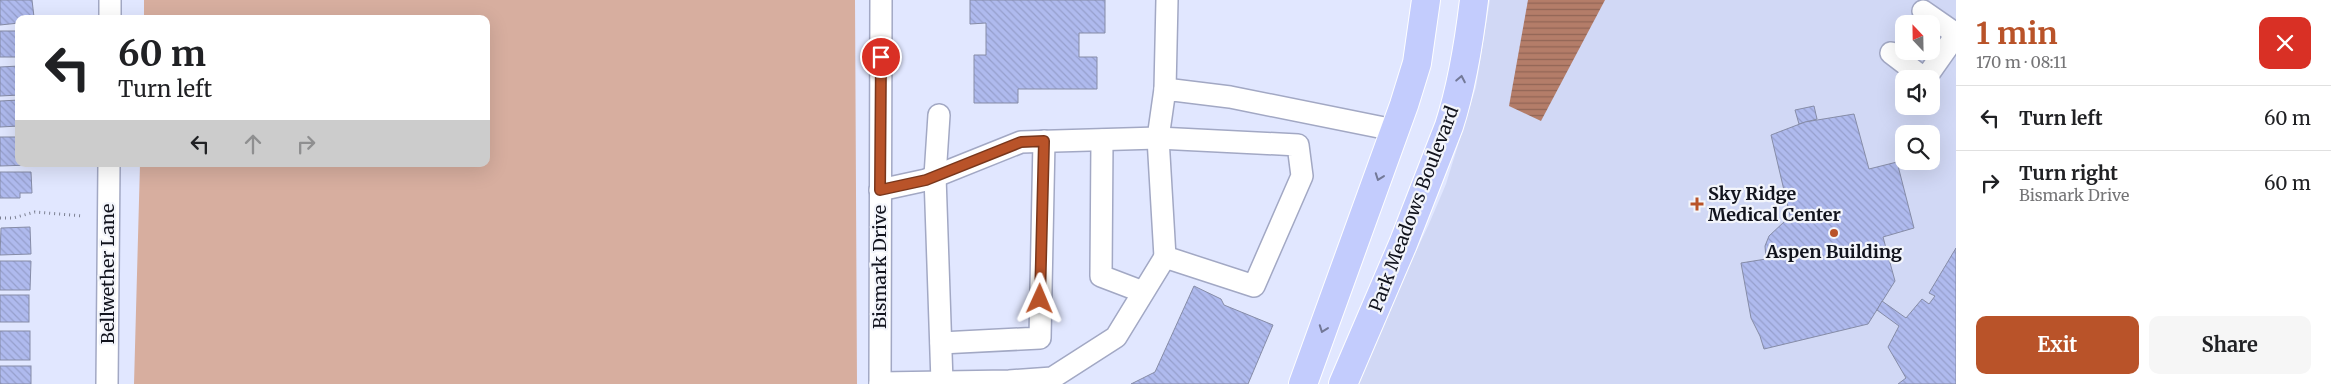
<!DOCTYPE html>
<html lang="en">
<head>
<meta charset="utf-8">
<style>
	body { margin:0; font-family:Merriweather,serif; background:#f6f6f6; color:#202124; height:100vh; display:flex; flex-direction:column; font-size:19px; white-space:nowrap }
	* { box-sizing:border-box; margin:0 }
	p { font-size:16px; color:#757577 }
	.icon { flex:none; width:28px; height:28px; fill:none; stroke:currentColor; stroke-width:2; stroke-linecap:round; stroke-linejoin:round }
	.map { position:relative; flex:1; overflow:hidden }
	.panel { display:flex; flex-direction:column; background:#fff; width:375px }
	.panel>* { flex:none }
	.banner { position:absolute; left:15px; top:15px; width:475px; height:152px; border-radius:10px; box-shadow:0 5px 20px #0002; background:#fff; color:#202124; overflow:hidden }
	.needle { width:32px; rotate:338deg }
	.buttons { position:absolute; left:1895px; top:15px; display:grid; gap:10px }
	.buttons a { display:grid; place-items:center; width:45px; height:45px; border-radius:10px; background:#fff; box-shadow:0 5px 20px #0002; font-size:25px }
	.pin { position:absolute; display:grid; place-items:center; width:42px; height:42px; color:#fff; margin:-21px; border:2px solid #fff; border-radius:50%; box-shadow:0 1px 5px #0007 }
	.me { position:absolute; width:55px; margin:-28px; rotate:1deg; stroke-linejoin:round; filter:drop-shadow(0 0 4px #0008) }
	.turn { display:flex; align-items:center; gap:18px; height:105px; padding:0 20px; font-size:22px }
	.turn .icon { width:65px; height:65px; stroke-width:2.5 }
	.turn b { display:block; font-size:35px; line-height:42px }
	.lanes { display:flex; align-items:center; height:48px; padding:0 20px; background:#0003; justify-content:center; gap:25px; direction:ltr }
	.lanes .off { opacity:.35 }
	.round { display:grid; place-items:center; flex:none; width:52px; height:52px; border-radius:10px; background:#f6f6f6 }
	.summary { display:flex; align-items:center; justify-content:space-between; height:85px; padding:0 20px }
	h1 { font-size:30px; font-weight:700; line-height:38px; color:#b95329 }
	.primary-button { display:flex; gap:10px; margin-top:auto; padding:10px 20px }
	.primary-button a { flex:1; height:58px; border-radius:10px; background:#b95329; color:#fff; font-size:20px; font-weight:700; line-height:58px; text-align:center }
	.primary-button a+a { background:#f6f6f6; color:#202124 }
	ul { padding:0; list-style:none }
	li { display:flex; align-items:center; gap:15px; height:65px; padding:0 20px; border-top:1px solid #e0e0e0 }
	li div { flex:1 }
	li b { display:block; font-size:19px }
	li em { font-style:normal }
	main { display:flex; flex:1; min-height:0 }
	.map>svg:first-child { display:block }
	.built { fill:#d1d8f5; fill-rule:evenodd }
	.green { fill:#d7ae9f }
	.water { fill:url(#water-rules) }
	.building { fill:url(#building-back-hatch); stroke:#868ca7 }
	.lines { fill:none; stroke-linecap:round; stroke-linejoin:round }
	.minor-casing { stroke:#a2a8c4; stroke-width:24 }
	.major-casing { stroke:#fff; stroke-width:30 }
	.path { stroke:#7c8092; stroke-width:3; stroke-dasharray:1 4; stroke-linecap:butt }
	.minor { stroke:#fff; stroke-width:21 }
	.major { stroke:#c3ccfd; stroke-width:28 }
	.oneway { stroke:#737998 }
	.route-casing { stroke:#78361b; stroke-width:12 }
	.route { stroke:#b95329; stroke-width:9 }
	.poi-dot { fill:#b95329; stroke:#f3f5fb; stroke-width:2 }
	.labels { text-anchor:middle; stroke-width:4.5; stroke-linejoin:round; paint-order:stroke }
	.poi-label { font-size:18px; font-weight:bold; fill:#11131d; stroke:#f3f5fb; text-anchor:start }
	.street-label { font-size:18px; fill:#11131d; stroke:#f3f5fb }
</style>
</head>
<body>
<main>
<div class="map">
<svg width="1956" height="384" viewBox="0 0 1956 384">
	<defs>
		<pattern id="water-rules" width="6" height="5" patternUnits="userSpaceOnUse" patternTransform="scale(1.25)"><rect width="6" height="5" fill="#b47d69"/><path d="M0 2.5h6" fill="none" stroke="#916556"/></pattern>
		<pattern id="building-back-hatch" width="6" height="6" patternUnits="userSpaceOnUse" patternTransform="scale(1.25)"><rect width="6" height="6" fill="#afbaee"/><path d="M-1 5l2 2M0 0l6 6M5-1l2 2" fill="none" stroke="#969fcc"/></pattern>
	</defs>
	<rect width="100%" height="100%" fill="#e1e7ff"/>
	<path class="built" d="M1490 0H1956V384H1353L1429 224 1446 184 1476 87ZM1904 24H1931V51H1904ZM1904 79H1931V106H1904ZM1904 134H1931V161H1904Z"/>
	<path class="green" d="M144 0H855L857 384H134L140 164H486V19H144Z"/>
	<path class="water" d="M1528 0H1605L1541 121 1509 106Z"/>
	<g class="building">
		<path d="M0 0H32L34 17 19 19V23L0 25Z"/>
		<path d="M970 0H1105V33H1079V57H1097V89H1018V103H974V55H986V23L970 24Z"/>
		<rect x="0" y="31" width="19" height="26"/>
		<path d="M19 66V95L0 96V67Z"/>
		<path d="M19 100V126L0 127V101Z"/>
		<path d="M1814 106 1817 119 1799 124 1795 110Z"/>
		<path d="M1854 114 1869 169 1897 162 1914 228 1883 237 1895 281 1868 324 1764 349 1760 336 1751 318 1741 263 1766 259 1765 246 1769 236 1785 221 1791 220 1771 135 1805 122Z"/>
		<path d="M0 137H19V164L31 165 0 166Z"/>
		<path d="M0 172H31L32 193H20V198H0Z"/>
		<path d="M30 227 31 254 0 255 1 228Z"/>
		<path d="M1956 248V384H1898L1906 378 1888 347 1899 326 1877 310 1882 301 1906 318 1922 299 1929 304 1935 296 1929 293Z"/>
		<path d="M0 261H31L30 290H0Z"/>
		<path d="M1194 286 1221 299 1224 305 1273 325 1248 384H1131L1155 372Z"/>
		<rect x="0" y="295" width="29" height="27"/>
		<rect x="0" y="331" width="30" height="29"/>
		<rect x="0" y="366" width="31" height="18"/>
	</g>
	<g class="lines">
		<defs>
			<g id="minor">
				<path d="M1923 11 1956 34"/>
				<path d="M110 19V0"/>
				<path d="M1891 53 1925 79 1956 35"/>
				<path d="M1165 89 1167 0"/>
				<path d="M939 115 935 176 942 382"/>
				<path d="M1102 140 1101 276 1143 292"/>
				<path d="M1165 257 1158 138 1165 89 1230 97 1394 130"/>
				<path d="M941 343 1040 338 1044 141"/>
				<path d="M880 383 1009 381 1052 378 1116 337 1165 257 1254 286 1302 176 1298 145 1158 138 1021 142 926 180 880 190"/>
				<path d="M107 384 109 164"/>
				<path d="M880 384 881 0"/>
			</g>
			<g id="major">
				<path d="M1303 384 1404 105 1417 63 1426 0"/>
				<path d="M1343 384 1403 244 1449 126C1462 86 1469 42 1474 0"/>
			</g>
		</defs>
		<use href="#minor" class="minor-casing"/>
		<use href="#major" class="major-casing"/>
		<path class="path" d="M0 218H13L35 212 83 216"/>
		<use href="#minor" class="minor"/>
		<use href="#major" class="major"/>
	</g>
	<defs><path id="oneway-chevron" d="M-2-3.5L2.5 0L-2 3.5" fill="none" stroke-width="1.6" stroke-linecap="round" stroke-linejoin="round" transform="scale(1.25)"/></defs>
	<g class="oneway">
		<use href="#oneway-chevron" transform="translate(1461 79) rotate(-79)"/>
		<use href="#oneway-chevron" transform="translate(1379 177) rotate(110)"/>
		<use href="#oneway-chevron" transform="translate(1323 329) rotate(110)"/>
	</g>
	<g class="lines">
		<defs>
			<path id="route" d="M881 57 880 190 926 180 1021 142 1044 141 1040 299"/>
		</defs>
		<use href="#route" class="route-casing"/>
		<use href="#route" class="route"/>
	</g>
	<g class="poi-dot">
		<path d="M1694.5 196.5h5v5h5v5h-5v5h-5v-5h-5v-5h5z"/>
		<circle cx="1834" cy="233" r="5"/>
	</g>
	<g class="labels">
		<g class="poi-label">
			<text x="1708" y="200">Sky Ridge<tspan x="1708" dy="21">Medical Center</tspan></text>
			<text x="1834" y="258" text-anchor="middle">Aspen Building</text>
		</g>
		<g class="street-label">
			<text transform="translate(1414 209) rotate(-69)" y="6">Park Meadows Boulevard</text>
			<text transform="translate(880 267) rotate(-90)" y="6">Bismark Drive</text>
			<text transform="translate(108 274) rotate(-90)" y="6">Bellwether Lane</text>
		</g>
	</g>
</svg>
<div class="buttons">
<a><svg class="needle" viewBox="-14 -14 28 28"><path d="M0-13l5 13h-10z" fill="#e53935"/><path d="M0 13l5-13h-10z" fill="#757577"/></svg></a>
<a><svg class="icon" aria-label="sound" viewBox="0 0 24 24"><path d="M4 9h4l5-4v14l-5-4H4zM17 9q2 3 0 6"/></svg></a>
<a><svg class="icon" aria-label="search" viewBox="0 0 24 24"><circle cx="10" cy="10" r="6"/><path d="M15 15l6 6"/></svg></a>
</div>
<div class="pin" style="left:881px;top:57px;background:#d93025"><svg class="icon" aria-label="arrive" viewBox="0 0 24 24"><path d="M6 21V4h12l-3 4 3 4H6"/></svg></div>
<svg class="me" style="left:1040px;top:299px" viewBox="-20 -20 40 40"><path d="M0-17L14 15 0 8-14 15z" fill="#b95329" stroke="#fff" stroke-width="4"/></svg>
<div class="banner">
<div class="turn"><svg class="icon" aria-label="left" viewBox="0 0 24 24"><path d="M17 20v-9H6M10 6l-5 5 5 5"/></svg><div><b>60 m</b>Turn left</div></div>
<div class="lanes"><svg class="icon" aria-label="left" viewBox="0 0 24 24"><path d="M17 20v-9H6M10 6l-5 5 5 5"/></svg><svg class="icon off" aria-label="ahead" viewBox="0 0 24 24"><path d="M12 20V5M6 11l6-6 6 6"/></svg><svg class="icon off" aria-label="right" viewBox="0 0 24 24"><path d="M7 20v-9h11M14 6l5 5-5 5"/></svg></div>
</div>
</div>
<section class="panel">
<div class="summary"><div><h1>1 min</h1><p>170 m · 08:11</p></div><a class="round" style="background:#d93025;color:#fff"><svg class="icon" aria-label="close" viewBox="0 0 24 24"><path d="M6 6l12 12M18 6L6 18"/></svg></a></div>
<ul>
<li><svg class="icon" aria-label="left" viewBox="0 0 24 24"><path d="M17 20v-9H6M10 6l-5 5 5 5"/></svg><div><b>Turn left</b></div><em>60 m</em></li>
<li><svg class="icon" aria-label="right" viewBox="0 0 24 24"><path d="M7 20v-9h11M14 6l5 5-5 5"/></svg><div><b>Turn right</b><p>Bismark Drive</p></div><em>60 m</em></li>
</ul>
<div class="primary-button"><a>Exit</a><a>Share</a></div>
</section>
</main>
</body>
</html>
